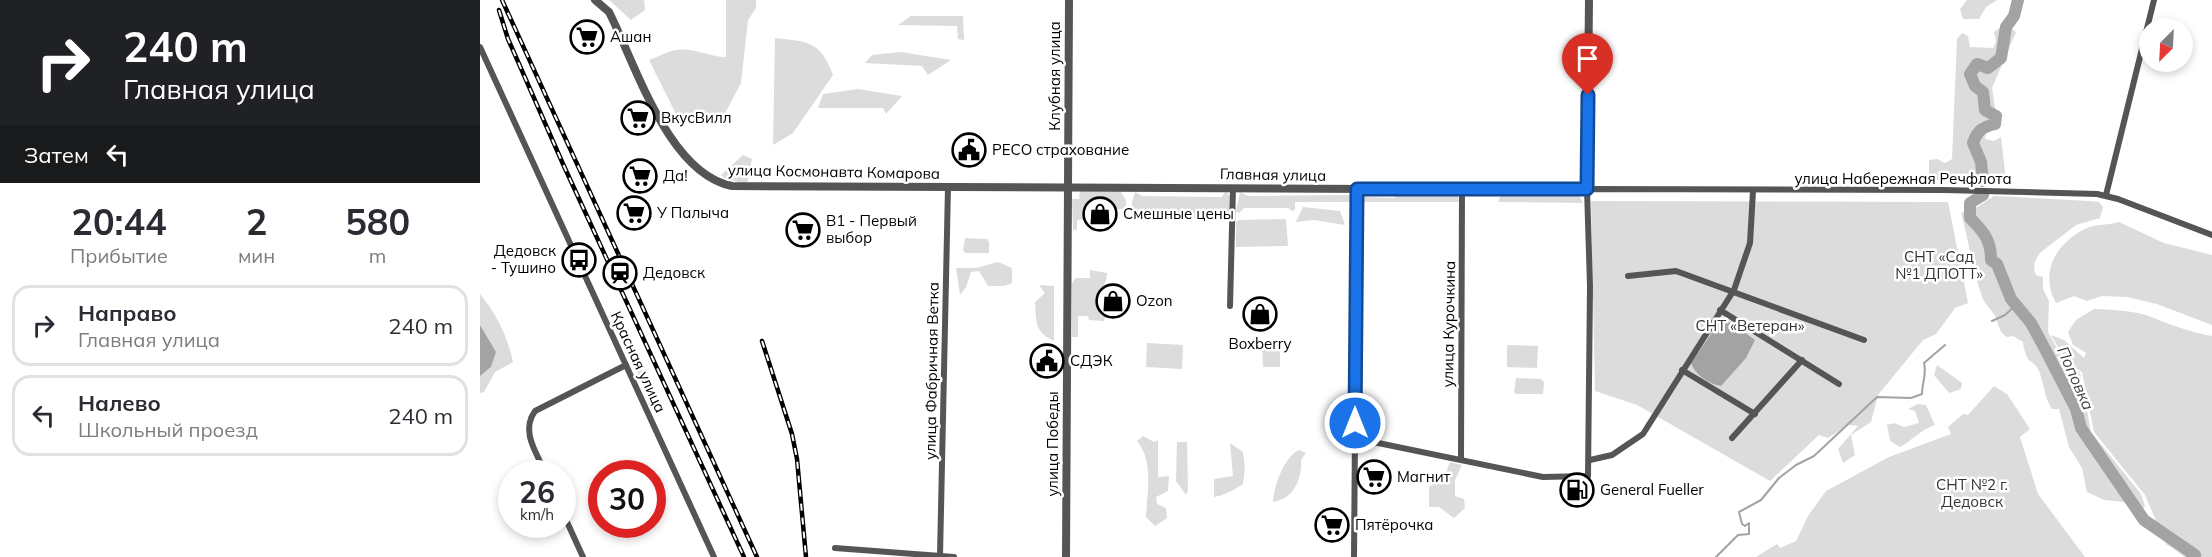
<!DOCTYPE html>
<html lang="ru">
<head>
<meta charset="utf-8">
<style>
	body { margin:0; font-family:Mulish,sans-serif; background:#f2f2f3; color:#2b2b33; height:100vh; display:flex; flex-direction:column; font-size:22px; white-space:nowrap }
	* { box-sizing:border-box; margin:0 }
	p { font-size:20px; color:#7c7c81 }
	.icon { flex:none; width:33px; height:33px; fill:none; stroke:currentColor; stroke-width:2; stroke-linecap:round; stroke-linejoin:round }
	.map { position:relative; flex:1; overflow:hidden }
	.side { display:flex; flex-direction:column; background:#fff; width:480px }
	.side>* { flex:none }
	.top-card { background:#202124; color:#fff; overflow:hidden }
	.needle { width:39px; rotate:204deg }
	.controls { position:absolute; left:1659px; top:18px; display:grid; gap:12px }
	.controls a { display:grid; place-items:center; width:54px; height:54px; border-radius:50%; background:#fff; box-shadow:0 3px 9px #0003; font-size:30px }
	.speed { position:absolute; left:18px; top:460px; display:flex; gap:12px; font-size:30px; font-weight:700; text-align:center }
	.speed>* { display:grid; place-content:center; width:78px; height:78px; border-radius:50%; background:#fff; box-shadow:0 3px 9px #0003; line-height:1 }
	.speed small { font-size:15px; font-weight:400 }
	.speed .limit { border:9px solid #d22; background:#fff; color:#111 }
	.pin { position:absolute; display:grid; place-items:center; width:51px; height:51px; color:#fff; margin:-62px -26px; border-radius:50% 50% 50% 0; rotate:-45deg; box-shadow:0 0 6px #0007 }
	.pin .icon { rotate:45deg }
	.me { position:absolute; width:66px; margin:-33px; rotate:0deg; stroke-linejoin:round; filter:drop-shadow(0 0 4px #0008) }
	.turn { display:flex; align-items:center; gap:21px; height:126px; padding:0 24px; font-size:27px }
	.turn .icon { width:78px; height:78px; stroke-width:2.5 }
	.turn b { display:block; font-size:42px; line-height:51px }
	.then { display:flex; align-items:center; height:57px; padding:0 24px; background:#0003; gap:12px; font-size:22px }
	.eta { display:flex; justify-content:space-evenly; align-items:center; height:102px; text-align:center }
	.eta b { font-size:36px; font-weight:700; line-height:42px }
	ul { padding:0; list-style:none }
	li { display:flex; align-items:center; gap:18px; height:81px; margin:0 12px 9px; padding:0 12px; border:3px solid #e1e1e2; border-radius:18px }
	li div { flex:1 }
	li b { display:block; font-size:22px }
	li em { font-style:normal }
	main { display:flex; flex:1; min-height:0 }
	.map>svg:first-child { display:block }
	.green { fill:#dcdcdc }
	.water { fill:#a3a3a3 }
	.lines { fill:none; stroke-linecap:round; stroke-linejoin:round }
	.stream { stroke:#a3a3a3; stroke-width:2 }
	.river { stroke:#a3a3a3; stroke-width:12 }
	.minor { stroke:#555; stroke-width:6 }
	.tertiary { stroke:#555; stroke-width:8 }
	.rail-casing { stroke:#000; stroke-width:4.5 }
	.rail { stroke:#fff; stroke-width:2; stroke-dasharray:7; stroke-linecap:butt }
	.route-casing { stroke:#114b97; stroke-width:15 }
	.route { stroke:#1a73e8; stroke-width:10 }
	.labels { text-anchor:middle; stroke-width:5; stroke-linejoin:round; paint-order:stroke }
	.poi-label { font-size:15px; fill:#000; stroke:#fff; text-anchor:start }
	.street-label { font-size:15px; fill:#000; stroke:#fff }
	.park-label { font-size:15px; fill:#333; stroke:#fff }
	.water-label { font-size:16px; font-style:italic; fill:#444; stroke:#fff }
</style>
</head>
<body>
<main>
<section class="side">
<div class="top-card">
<div class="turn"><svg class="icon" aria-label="right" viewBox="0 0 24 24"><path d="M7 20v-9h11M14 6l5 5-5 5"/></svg><div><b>240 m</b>Главная улица</div></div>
<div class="then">Затем<svg class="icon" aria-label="left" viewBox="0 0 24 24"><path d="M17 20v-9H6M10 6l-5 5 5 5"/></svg></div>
</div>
<div class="eta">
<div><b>20:44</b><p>Прибытие</p></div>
<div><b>2</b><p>мин</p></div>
<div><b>580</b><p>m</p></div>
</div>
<ul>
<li><svg class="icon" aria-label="right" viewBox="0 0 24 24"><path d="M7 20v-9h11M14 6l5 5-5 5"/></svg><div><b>Направо</b><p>Главная улица</p></div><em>240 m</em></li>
<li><svg class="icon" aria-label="left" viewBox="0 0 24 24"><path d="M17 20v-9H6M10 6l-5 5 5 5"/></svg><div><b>Налево</b><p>Школьный проезд</p></div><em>240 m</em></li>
</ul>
</section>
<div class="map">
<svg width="1732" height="557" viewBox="0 0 1732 557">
	<rect width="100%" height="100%" fill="#fff"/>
	<g class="green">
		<path d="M129 0H164L165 10 151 20Z"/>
		<path d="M246 0H276V8L268 20 261 83 242 119 230 115 201 124 169 60C178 57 188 51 197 50 213 47 230 57 246 57Z"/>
		<path d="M1487 0H1517L1506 7 1499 19H1483L1480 9Z"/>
		<path d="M431 16H483L484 40 478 39 477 26 418 25Z"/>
		<path d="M1521 27H1530L1536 32 1512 88 1516 114 1506 131 1505 139 1514 141 1521 137 1526 180 1519 185 1505 175C1493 185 1462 184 1449 177V160L1457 159 1465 163 1472 159 1477 39 1482 33 1488 36 1490 47 1513 48 1516 41 1514 32Z"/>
		<path d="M295 38C328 42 340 40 353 75L313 133 293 145Z"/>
		<path d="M421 52 471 60 448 75 442 66 385 63 392 55Z"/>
		<path d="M378 89 422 96 406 114 403 108H338L343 94Z"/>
		<path d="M263 155 272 159 267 184 246 179 241 175Z"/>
		<path d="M600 190 640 191 646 200V209H628L627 217H622V200L617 198V211H610L609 219 597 220V230H593L592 199H599Z"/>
		<path d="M746 191 750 197V218H653L652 201 655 192 662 196 742 197Z"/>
		<path d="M760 192 768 196 870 195 874 202H815V210L812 211 808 208H764L759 213 756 211Z"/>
		<path d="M916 192 974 193 977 194 979 202H880L882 197 915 198Z"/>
		<path d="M1022 193H1092L1099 196 1103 203 1018 202Z"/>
		<path d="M1514 196 1609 201 1619 202 1623 207 1620 218 1596 225 1561 252C1555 259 1552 266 1556 275L1563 277V289L1569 301 1568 332 1586 364 1600 372 1611 432 1661 494 1665 506 1661 511 1644 502 1624 500 1607 492 1602 468 1589 447 1579 409H1572C1565 400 1564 383 1559 371 1553 358 1546 366 1543 342L1533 336 1527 337C1519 332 1519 326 1516 318 1513 311 1506 306 1503 299 1492 270 1489 241 1481 213L1494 209Z"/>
		<path d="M1111 201 1468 202 1488 303 1475 308 1456 334 1443 340 1398 395 1391 422 1371 435 1375 455 1363 463 1358 449 1378 426 1368 425 1348 438 1339 435 1290 481 1157 405 1115 391Z"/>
		<path d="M823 207 860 211 865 225 834 220 816 222Z"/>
		<path d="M806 219 808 246 756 247V222L759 220Z"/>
		<path d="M1639 222 1684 243 1732 255V325L1677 304 1647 297 1622 296 1607 301 1594 296 1576 303C1559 273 1576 242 1607 228 1616 224 1629 225 1639 222Z"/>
		<path d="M485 238 507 239 509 242V253H486L483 251Z"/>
		<path d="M518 262 532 268V283L524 286H508L499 271 491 272 486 287 480 295 476 268H496Z"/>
		<path d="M610 270 627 273C627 280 625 281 624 286 622 297 630 305 624 321L609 320 608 316H598V337H592V283L596 278H610Z"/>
		<path d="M559 285 574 286V341C555 332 556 322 555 302L565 293Z"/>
		<path d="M0 294C17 315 27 335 33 362L15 372 4 392 0 393V376L11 367 15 353 0 325Z"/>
		<path d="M1614 309C1634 310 1655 310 1674 318 1694 326 1711 332 1732 336V557H1705L1686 544 1665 495 1614 432 1602 372 1587 362 1571 335 1584 340 1604 358 1606 353 1593 345 1588 332 1596 320Z"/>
		<path d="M782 342H800V367H783Z"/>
		<path d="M144 343H149L182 412 177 416Z"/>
		<path d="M667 343 703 345 702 369 666 367Z"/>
		<path d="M1027 345 1058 346 1057 368 1027 367Z"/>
		<path d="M1457 365 1482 383 1481 389 1469 393 1454 375Z"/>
		<path d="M1036 378 1061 379 1064 382 1063 394H1036L1034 392Z"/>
		<path d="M1514 386 1527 394 1550 429 1540 437 1558 494 1605 557H1276L1297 544 1300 548 1316 541 1328 516 1346 491 1409 457 1471 434 1468 427 1483 414 1488 415Z"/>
		<path d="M1438 404 1446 405 1455 425C1439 431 1434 439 1420 447L1410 441 1407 425 1414 423 1424 427 1439 423 1435 411 1428 409Z"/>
		<path d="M663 436 674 442 678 440V477L689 476 688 491 676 497 677 504 686 508 687 518 675 526 666 517C667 491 674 462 657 441Z"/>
		<path d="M697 442H707L708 491 706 495 696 481Z"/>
		<path d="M750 443 763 452 765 468 763 484C756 489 743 496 734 497V479L753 476Z"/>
		<path d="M819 450 826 453 821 460C822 479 814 499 793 502 794 486 804 457 819 450Z"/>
		<path d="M970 462 982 465 975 480V496L984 499 985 508 974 518 959 507H949V487L966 472Z"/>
	</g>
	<g class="water">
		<path d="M1240 321 1252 323 1275 340 1266 358 1241 386C1229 384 1215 375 1211 363Z"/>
		<path d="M0 325 16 352 11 367 0 376Z"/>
	</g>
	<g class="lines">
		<g class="stream">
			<path d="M1512 321 1525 315 1537 304"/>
			<path d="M1236 557 1258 535 1269 534V523L1265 526 1262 524 1259 512 1281 500 1299 478 1316 465 1334 456 1397 397 1431 398 1442 394C1442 383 1447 374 1444 363L1465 345"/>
		</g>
		<g class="river">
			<path d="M1503 181 1501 162 1493 143C1497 131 1502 127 1515 124L1516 116 1505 110 1503 92 1495 86 1490 74 1497 64 1508 68 1521 58 1526 27 1534 16 1538 0"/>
			<path d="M1503 195 1490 203V218C1504 232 1511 240 1511 260L1517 264 1531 299 1551 323 1565 349 1596 409 1601 428 1664 520 1715 555 1712 557"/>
		</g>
		<g class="minor">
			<path d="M0 47 234 557"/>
			<path d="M1626 195 1674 0"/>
			<path d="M1148 276 1196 271 1384 340"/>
			<path d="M750 306 753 188"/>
			<path d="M1240 310 1359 384"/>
			<path d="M1202 370 1275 414"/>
			<path d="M874 438 1063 477 1108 476 1110 286 1107 189 1464 190 1617 194 1638 199 1732 235"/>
			<path d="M1252 438 1322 360"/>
			<path d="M981 459 982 189"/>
			<path d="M1110 460 1132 455 1163 434 1254 290 1270 243 1273 191"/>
			<path d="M66 474C57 453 40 432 55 411L146 365"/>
			<path d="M82 511 103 557"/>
			<path d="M355 548 474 557"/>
			<path d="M460 556 468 187"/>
			<path d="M874 557 877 189"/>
		</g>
		<g class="tertiary">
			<path d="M115 0 129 12C156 65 188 173 252 186L1098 190 1107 189 1109 0"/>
			<path d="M586 557 589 0"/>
		</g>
		<defs>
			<g id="rail">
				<path d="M22 0 277 557"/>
				<path d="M19 10 28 39 83 164 264 557"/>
				<path d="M282 341 312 434 317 459 326 557"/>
			</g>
		</defs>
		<use href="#rail" class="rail-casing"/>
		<use href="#rail" class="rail"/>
	</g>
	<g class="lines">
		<defs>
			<path id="route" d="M875 423 877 189H1107L1108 95"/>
		</defs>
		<use href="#route" class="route-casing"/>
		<use href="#route" class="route"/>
	</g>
	<defs>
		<symbol id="supermarket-ring" viewBox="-11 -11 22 22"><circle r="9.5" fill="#fff" stroke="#000" stroke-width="1.5"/><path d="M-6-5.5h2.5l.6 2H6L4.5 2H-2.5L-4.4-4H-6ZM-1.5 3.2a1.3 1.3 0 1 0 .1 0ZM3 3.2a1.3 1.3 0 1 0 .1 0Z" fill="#000"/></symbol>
		<symbol id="civic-ring" viewBox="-11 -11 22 22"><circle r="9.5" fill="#fff" stroke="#000" stroke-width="1.5"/><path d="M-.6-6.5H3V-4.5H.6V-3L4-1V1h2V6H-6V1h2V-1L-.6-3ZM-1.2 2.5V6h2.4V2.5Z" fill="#000"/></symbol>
		<symbol id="shop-ring" viewBox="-11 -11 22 22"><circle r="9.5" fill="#fff" stroke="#000" stroke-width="1.5"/><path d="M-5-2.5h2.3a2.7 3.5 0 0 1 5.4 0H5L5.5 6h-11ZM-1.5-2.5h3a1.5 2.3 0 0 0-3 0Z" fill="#000"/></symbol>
		<symbol id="bus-ring" viewBox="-11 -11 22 22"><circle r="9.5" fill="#fff" stroke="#000" stroke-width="1.5"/><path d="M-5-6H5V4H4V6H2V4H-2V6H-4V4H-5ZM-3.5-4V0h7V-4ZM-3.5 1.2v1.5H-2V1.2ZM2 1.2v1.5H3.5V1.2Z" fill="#000"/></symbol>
		<symbol id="station-ring" viewBox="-11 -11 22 22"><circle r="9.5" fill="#fff" stroke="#000" stroke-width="1.5"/><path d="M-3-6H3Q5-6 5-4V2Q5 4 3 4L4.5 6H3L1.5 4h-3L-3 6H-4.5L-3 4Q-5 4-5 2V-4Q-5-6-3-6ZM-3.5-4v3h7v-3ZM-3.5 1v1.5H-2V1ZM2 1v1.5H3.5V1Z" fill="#000"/></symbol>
		<symbol id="fuel-ring" viewBox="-11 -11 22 22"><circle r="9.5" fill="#fff" stroke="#000" stroke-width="1.5"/><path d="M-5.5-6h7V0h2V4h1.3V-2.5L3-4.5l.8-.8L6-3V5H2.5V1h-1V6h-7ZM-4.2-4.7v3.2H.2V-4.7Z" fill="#000"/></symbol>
	</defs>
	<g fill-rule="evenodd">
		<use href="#supermarket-ring" x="88" y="18" width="38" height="38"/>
		<use href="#supermarket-ring" x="139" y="99" width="38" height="38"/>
		<use href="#civic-ring" x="470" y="131" width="38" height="38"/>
		<use href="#supermarket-ring" x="141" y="157" width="38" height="38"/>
		<use href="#supermarket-ring" x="135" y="194" width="38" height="38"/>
		<use href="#shop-ring" x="601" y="195" width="38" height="38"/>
		<use href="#supermarket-ring" x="304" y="211" width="38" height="38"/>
		<use href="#bus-ring" x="80" y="241" width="38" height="38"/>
		<use href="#station-ring" x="121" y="254" width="38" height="38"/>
		<use href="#shop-ring" x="614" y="282" width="38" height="38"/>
		<use href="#shop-ring" x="761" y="295" width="38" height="38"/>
		<use href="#civic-ring" x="548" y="342" width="38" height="38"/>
		<use href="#supermarket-ring" x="875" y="458" width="38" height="38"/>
		<use href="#fuel-ring" x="1078" y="471" width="38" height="38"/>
		<use href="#supermarket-ring" x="833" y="506" width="38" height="38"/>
	</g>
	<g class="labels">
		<g class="poi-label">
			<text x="130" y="42">Ашан</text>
			<text x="181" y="123">ВкусВилл</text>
			<text x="512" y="155">РЕСО страхование</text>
			<text x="183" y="181">Да!</text>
			<text x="177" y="218">У Палыча</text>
			<text x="643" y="219">Смешные цены</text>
			<text x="346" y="226">В1 - Первый<tspan x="346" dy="17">выбор</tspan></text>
			<text x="76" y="256" text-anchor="end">Дедовск<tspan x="76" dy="17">- Тушино</tspan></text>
			<text x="163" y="278">Дедовск</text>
			<text x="656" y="306">Ozon</text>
			<text x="780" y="349" text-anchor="middle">Boxberry</text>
			<text x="590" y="366">СДЭК</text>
			<text x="917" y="482">Магнит</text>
			<text x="1120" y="495">General Fueller</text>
			<text x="875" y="530">Пятёрочка</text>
		</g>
		<g class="street-label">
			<text transform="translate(575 76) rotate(-90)" y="5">Клубная улица</text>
			<text transform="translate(354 172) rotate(1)" y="5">улица Космонавта Комарова</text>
			<text transform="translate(793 175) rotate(1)" y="5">Главная улица</text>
			<text x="1423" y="184">улица Набережная Речфлота</text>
			<text transform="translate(969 324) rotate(-89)" y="5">улица Курочкина</text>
			<text transform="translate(158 362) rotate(65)" y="5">Красная улица</text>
			<text transform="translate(452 371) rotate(-89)" y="5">улица Фабричная Ветка</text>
			<text transform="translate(573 444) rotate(-90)" y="5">улица Победы</text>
		</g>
		<g class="park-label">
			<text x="1459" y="262">СНТ «Сад<tspan x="1459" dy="17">№1 ДПОТТ»</tspan></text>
			<text x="1270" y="331">СНТ «Ветеран»</text>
			<text x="1492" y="490">СНТ №2 г.<tspan x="1492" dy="17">Дедовск</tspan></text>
		</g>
		<g class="water-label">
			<text transform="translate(1596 378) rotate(66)" y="6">Поповка</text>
		</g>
	</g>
</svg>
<div class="controls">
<a><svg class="needle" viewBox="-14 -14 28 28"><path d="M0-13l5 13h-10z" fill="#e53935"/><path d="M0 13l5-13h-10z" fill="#7c7c81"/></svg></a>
</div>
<div class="speed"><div>26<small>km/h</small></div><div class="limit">30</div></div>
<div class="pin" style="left:1108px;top:95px;background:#d93025"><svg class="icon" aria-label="arrive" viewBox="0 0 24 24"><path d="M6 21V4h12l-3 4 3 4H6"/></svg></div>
<svg class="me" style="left:875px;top:423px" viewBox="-20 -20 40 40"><circle r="17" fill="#1a73e8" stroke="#fff" stroke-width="3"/><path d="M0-11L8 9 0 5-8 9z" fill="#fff"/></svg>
</div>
</main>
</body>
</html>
